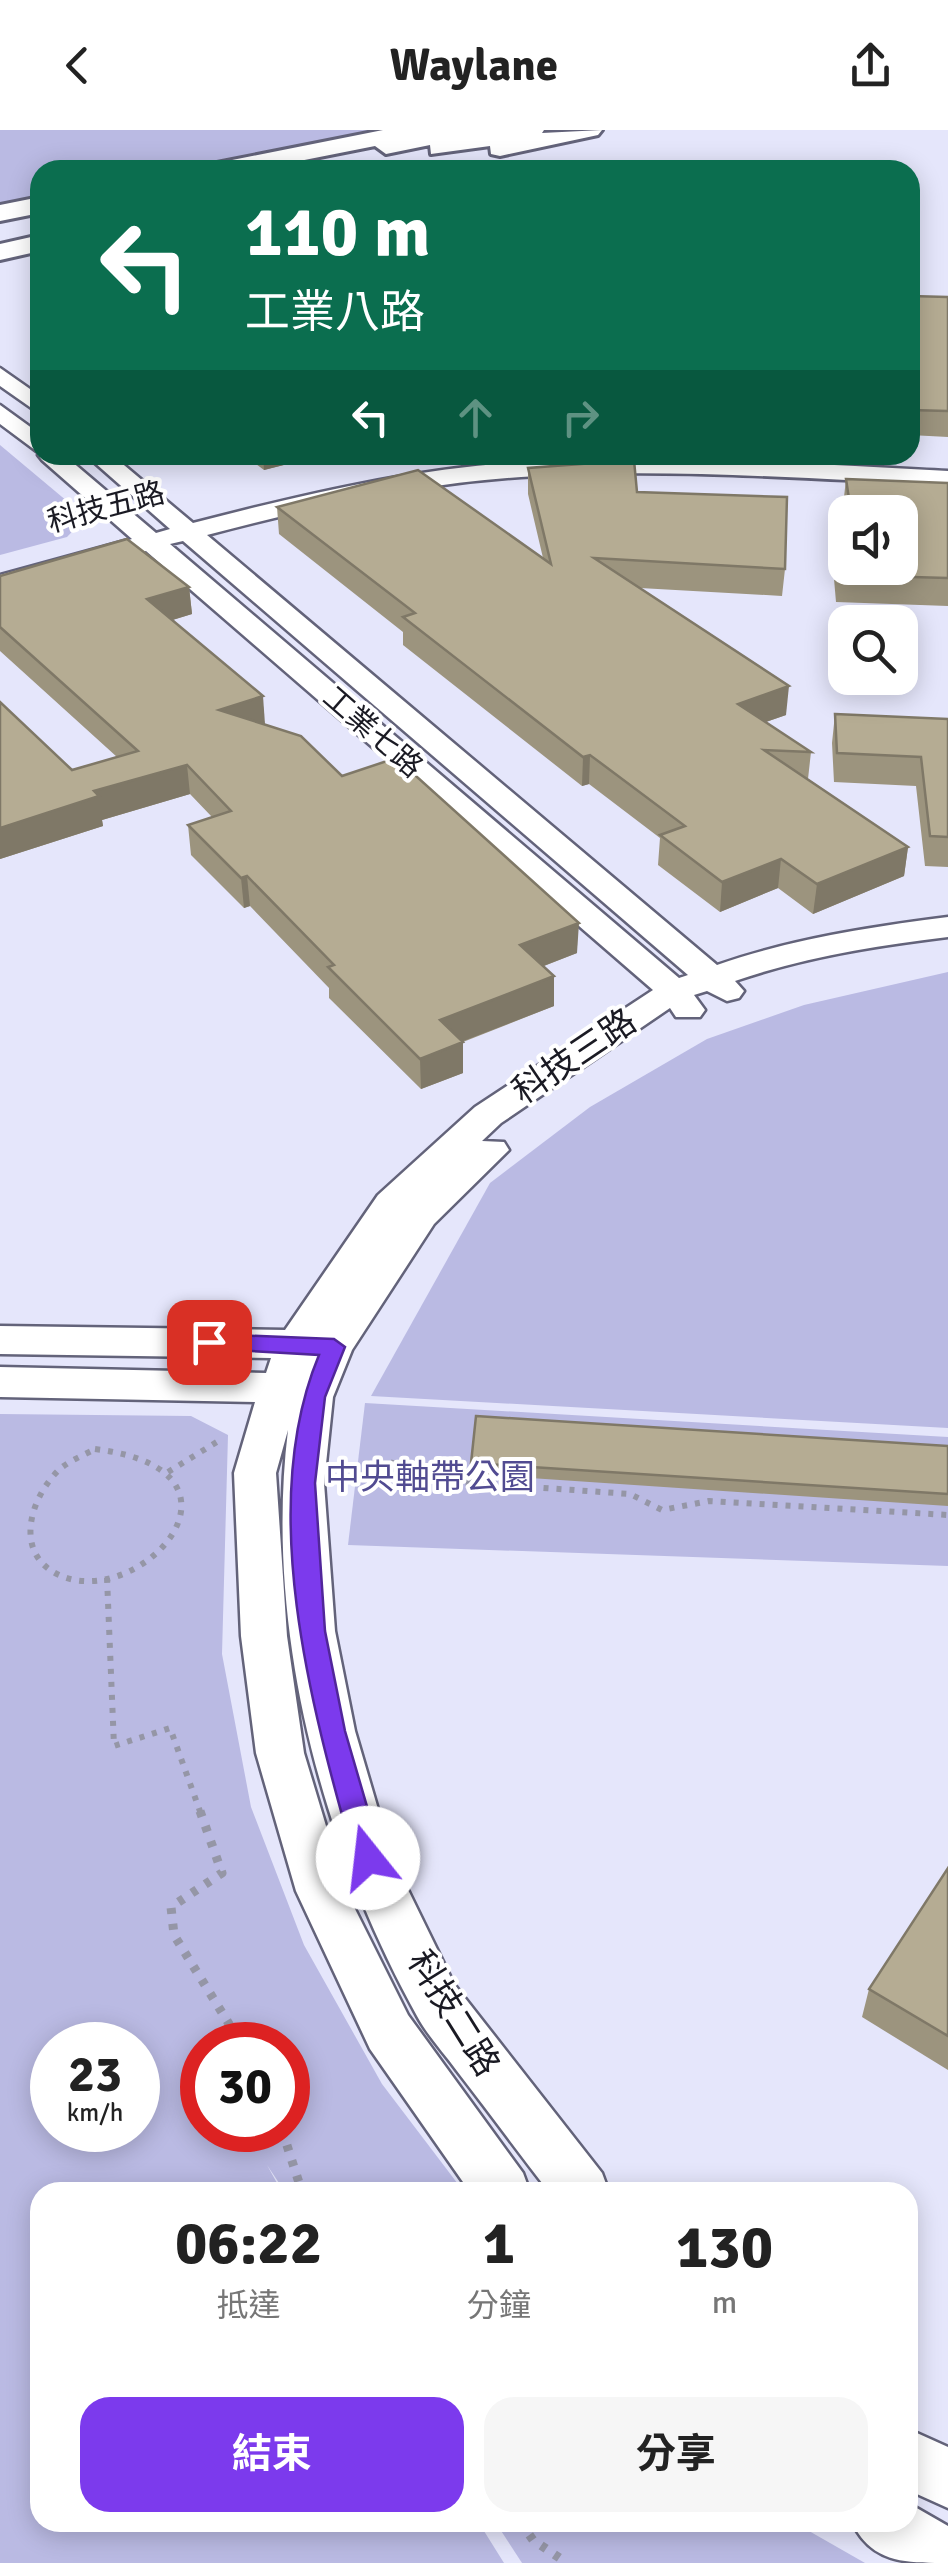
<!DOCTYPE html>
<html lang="zh-TW">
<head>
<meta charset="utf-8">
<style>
	body { margin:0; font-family:Signika,"Noto Sans TC",sans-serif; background:#f6f6f6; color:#222; height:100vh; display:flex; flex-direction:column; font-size:38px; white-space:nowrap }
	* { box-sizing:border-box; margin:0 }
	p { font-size:32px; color:#767676 }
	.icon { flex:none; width:55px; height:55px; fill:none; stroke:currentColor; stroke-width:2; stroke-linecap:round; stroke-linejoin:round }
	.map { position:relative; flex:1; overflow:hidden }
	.details { position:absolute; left:30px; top:2052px; width:888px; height:350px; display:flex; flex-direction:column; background:#fff; border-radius:30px; box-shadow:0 5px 25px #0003 }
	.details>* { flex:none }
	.banner { position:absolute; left:30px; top:30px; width:890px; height:305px; border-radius:30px; box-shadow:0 5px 25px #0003; background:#0b6e4f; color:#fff; overflow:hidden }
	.fabs { position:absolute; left:828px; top:365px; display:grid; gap:20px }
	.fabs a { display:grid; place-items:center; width:90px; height:90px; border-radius:20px; background:#fff; box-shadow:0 5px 25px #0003; font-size:50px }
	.speed { position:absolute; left:30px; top:1892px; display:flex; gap:20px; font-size:50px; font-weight:700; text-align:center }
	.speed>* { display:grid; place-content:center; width:130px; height:130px; border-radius:50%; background:#fff; box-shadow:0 5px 25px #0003; line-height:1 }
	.speed small { font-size:25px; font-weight:400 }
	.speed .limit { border:15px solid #d22; background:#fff; color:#111 }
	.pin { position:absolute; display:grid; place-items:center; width:85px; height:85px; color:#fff; margin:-42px; border-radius:20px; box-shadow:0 5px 15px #0006 }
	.me { position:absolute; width:110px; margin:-55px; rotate:344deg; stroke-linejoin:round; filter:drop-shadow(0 0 8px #0008) }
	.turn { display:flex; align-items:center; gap:35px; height:210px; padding:0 50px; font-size:45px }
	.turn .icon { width:130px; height:130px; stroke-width:2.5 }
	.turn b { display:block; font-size:70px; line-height:85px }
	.lanes { display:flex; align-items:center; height:95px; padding:0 50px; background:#0003; justify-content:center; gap:50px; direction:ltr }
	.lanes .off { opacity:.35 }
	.eta { display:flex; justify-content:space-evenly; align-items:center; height:170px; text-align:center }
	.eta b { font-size:60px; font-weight:700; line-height:70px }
	.primary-button { display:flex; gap:20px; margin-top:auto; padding:20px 50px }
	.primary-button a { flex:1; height:115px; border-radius:30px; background:#7c3aed; color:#fff; font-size:40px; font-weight:700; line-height:115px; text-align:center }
	.primary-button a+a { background:#f6f6f6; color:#222 }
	header { display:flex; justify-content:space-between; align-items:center; height:130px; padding:0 50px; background:#fff; font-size:45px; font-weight:700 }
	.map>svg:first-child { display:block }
	.green { fill:#babae3; fill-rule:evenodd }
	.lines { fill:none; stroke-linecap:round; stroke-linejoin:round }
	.minor-casing { stroke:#63637a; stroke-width:5 }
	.tertiary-casing { stroke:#63637a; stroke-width:6 }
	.path-far1 { stroke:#9596a6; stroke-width:6; stroke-dasharray:5 8; stroke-linecap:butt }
	.path { stroke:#9596a6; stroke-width:9; stroke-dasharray:6 10; stroke-linecap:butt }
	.minor { fill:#fff; fill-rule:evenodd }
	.tertiary { fill:#fff; fill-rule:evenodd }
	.wall { fill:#9c947e; fill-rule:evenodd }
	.shaded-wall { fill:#7f7867 }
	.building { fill:#b5ac93; stroke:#7f7867; stroke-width:2.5 }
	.route { fill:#7c3aed; stroke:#51269a; stroke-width:2.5 }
	.labels { text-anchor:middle; stroke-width:8; stroke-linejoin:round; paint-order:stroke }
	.far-street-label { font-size:30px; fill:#1a1a23; stroke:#fff }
	.street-label { font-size:35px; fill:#1a1a23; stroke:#fff }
	.park-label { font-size:35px; fill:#514b91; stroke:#fff }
</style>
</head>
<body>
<header><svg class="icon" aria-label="back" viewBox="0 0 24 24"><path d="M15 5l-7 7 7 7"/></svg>Waylane<svg class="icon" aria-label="share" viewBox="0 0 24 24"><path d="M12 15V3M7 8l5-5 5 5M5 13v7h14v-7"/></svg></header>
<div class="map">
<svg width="948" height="2433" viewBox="0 0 948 2433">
	<rect width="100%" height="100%" fill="#e5e6fb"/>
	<g class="green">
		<path d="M0 0H378L175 40H40V66L0 74Z"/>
		<path d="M0 315 86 387 67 407 0 425Z"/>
		<path d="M948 842V1298L371 1266 490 1053 590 977 707 909 804 875Z"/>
		<path d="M365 1273 948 1307V1436L348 1415Z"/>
		<path d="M0 1284 191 1286 228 1305 222 1524 251 1677 304 1815 382 1954 464 2062H285L267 2035 282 2062H40V2392L479 2393 504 2433H0ZM138 1915V2000H52V1915ZM202 1915H288V2000H202Z"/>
		<path d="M496 2393H795L865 2433H522Z"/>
	</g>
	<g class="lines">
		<defs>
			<g id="minor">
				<path d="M0 238 40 266V284L0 256Z"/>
				<path d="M0 275 40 304V325H64L156 403 170 399 86 325H112L193 393C301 365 411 339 522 332 664 323 806 334 948 341V355C806 349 664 337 521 347 415 354 310 378 207 405L717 835C792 809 869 797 948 787V807C875 816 805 827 735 851L744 861 739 868 727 871 707 861 694 865 705 880 700 887H676L670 878 501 993 482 1011 504 1012 509 1020 434 1094 352 1220 333 1267 324 1353 335 1501 355 1601 392 1727 454 1854 602 2043 609 2062H549C518 2022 488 1981 457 1941 444 1923 427 1905 417 1886 321 1712 264 1498 288 1300L276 1343 287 1506 304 1623 345 1759 408 1885 523 2043 530 2062H470L370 1919 296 1761 256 1623 241 1506 234 1343 255 1272 0 1267V1237L266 1243 271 1228 0 1224V1196L285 1200 378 1065 475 977 653 860 146 421 0 461V445L132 409 42 330 38 325 39 323 0 294ZM183 411 688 845 679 848 170 414Z"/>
				<path d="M908 2299 948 2317V2378L908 2360Z"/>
				<path d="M908 2373 948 2396V2433C905 2433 871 2433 852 2392H908Z"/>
			</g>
			<g id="tertiary">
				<path d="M383 0H544L542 3 602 0 598 5 500 26 491 24 490 16 431 24 430 15 386 24 375 16 254 40H205L217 33Z"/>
				<path d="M40 67V83L0 91V75Z"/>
				<path d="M40 105V121L0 130V114Z"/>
			</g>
		</defs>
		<use href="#minor" class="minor-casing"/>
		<use href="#tertiary" class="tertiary-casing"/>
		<g class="path-far1">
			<path d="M95 1319C272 1341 135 1487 55 1443 12 1419 33 1363 61 1338 71 1330 84 1325 95 1319Z"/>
			<path d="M352 1336 386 1331 460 1352 630 1364 662 1380 709 1371 948 1385"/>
			<path d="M168 1342 220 1310"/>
			<path d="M107 1448 114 1616 170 1598 201 1684"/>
		</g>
		<g class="path">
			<path d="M200 1681 222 1743 171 1777 174 1805 242 1915"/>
			<path d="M282 2000 302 2062"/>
			<path d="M520 2392 533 2410 567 2433"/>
		</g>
		<use href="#minor" class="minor"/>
		<use href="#tertiary" class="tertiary"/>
	</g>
	<g class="wall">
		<path d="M910 166 948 167V307L910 305Z"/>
		<path d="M244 325H323L264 340Z"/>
		<path d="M528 338 637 362 785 439 782 466 640 458 786 585 766 592 811 622 808 649 908 717 904 746 813 784 778 758 720 782 658 735 660 708 589 654 582 656 403 515V502L279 404 277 377 543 428 528 364Z"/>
		<path d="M846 349 948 353V476L836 472 831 414 834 387 844 388 843 376ZM845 382H900L845 438Z"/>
		<path d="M0 446 189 457 192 484 172 490 265 594 342 646 577 823 544 836 554 846V876L463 912V943L421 959 329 868V858L250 776 244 778 191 725 188 695 212 687 190 664 102 690 103 696 0 729V572L72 640 117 627 0 521Z"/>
		<path d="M835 584 948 589V737L925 736 916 656 834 652 832 613Z"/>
		<path d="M948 1316V1376L471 1344V1333Z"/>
		<path d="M948 1738V1940L862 1887 869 1859Z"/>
	</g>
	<g class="shaded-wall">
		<path d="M169 325H186L169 329Z"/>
		<path d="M263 325H323L264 340Z"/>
		<path d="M189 457 192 484 150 497 147 469Z"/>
		<path d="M789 556 786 585 736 602 738 574Z"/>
		<path d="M263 566 265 594 219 580Z"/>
		<path d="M590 625 589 654 582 656 583 627Z"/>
		<path d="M187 635 190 664 102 690 103 696 0 729V698L94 661Z"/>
		<path d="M908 717 904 746 813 784 817 754Z"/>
		<path d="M781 729 778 758 720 782 722 752Z"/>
		<path d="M247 746 250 776 244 778 241 748Z"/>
		<path d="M579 793 577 823 520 845V815Z"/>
		<path d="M554 846V876L440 920V890Z"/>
		<path d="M463 912V943L421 959 420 929Z"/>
	</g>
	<g class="building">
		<path d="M910 166 948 167V281L910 280Z"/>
		<path d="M634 330 637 362 787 367 785 439 594 428 789 556 738 574 811 622 764 620 908 717 817 754 781 729 722 752 660 705 685 696 590 625 583 627 403 487 415 483 277 377 418 340 551 434 528 338Z"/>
		<path d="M846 349 948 353V448L840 445 834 387 845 388V438H900V382H851Z"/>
		<path d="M127 409 189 457 147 469 263 566 219 580 301 606 342 646 396 628 579 793 520 815 554 846 440 890 463 912 420 929 328 837 334 835 247 746 241 748 188 695 231 681 187 635 94 661 99 666 0 698V572L72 640 138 621 0 497V446Z"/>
		<path d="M835 584 948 589V707L930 706 921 627 837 623Z"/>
		<path d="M476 1286 948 1316V1364L471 1333Z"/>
		<path d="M948 1738V1906L869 1859Z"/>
	</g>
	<path class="route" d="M209 1204 334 1209 345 1217 325 1267 315 1353 325 1501 345 1601 382 1728 378 1736 368 1740 358 1736 354 1728C311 1576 256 1376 319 1225L201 1218V1206Z"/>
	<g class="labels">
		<g class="far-street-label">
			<text transform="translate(106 377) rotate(-15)" y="10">科技五路</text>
			<text transform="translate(373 602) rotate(41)" y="10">工業七路</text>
		</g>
		<g class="street-label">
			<text transform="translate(574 926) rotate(-34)" y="12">科技三路</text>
			<text transform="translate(454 1883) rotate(58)" y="12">科技二路</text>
		</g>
		<g class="park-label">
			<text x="430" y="1359">中央軸帶公園</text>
		</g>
	</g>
</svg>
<div class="fabs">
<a><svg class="icon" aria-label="sound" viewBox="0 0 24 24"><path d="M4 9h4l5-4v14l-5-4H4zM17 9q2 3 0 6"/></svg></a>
<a><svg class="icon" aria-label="search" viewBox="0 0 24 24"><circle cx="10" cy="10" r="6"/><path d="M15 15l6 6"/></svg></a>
</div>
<div class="speed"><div>23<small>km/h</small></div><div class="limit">30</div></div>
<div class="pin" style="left:209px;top:1212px;background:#d93025"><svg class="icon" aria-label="arrive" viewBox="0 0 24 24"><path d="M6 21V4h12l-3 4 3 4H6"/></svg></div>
<svg class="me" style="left:368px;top:1728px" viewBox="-20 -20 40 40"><circle r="19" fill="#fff"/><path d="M0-13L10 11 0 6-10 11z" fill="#7c3aed"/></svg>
<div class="banner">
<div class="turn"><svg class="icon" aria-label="left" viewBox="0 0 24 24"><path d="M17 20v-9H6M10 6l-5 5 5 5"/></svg><div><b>110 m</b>工業八路</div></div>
<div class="lanes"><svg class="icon" aria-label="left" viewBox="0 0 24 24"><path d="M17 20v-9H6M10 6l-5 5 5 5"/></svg><svg class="icon off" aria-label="ahead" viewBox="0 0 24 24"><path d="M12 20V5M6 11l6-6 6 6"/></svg><svg class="icon off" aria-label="right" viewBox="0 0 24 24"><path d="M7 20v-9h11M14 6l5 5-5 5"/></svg></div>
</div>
<section class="details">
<div class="eta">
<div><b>06:22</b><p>抵達</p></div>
<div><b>1</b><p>分鐘</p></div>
<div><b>130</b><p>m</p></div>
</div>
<div class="primary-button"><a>結束</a><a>分享</a></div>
</section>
</div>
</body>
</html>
